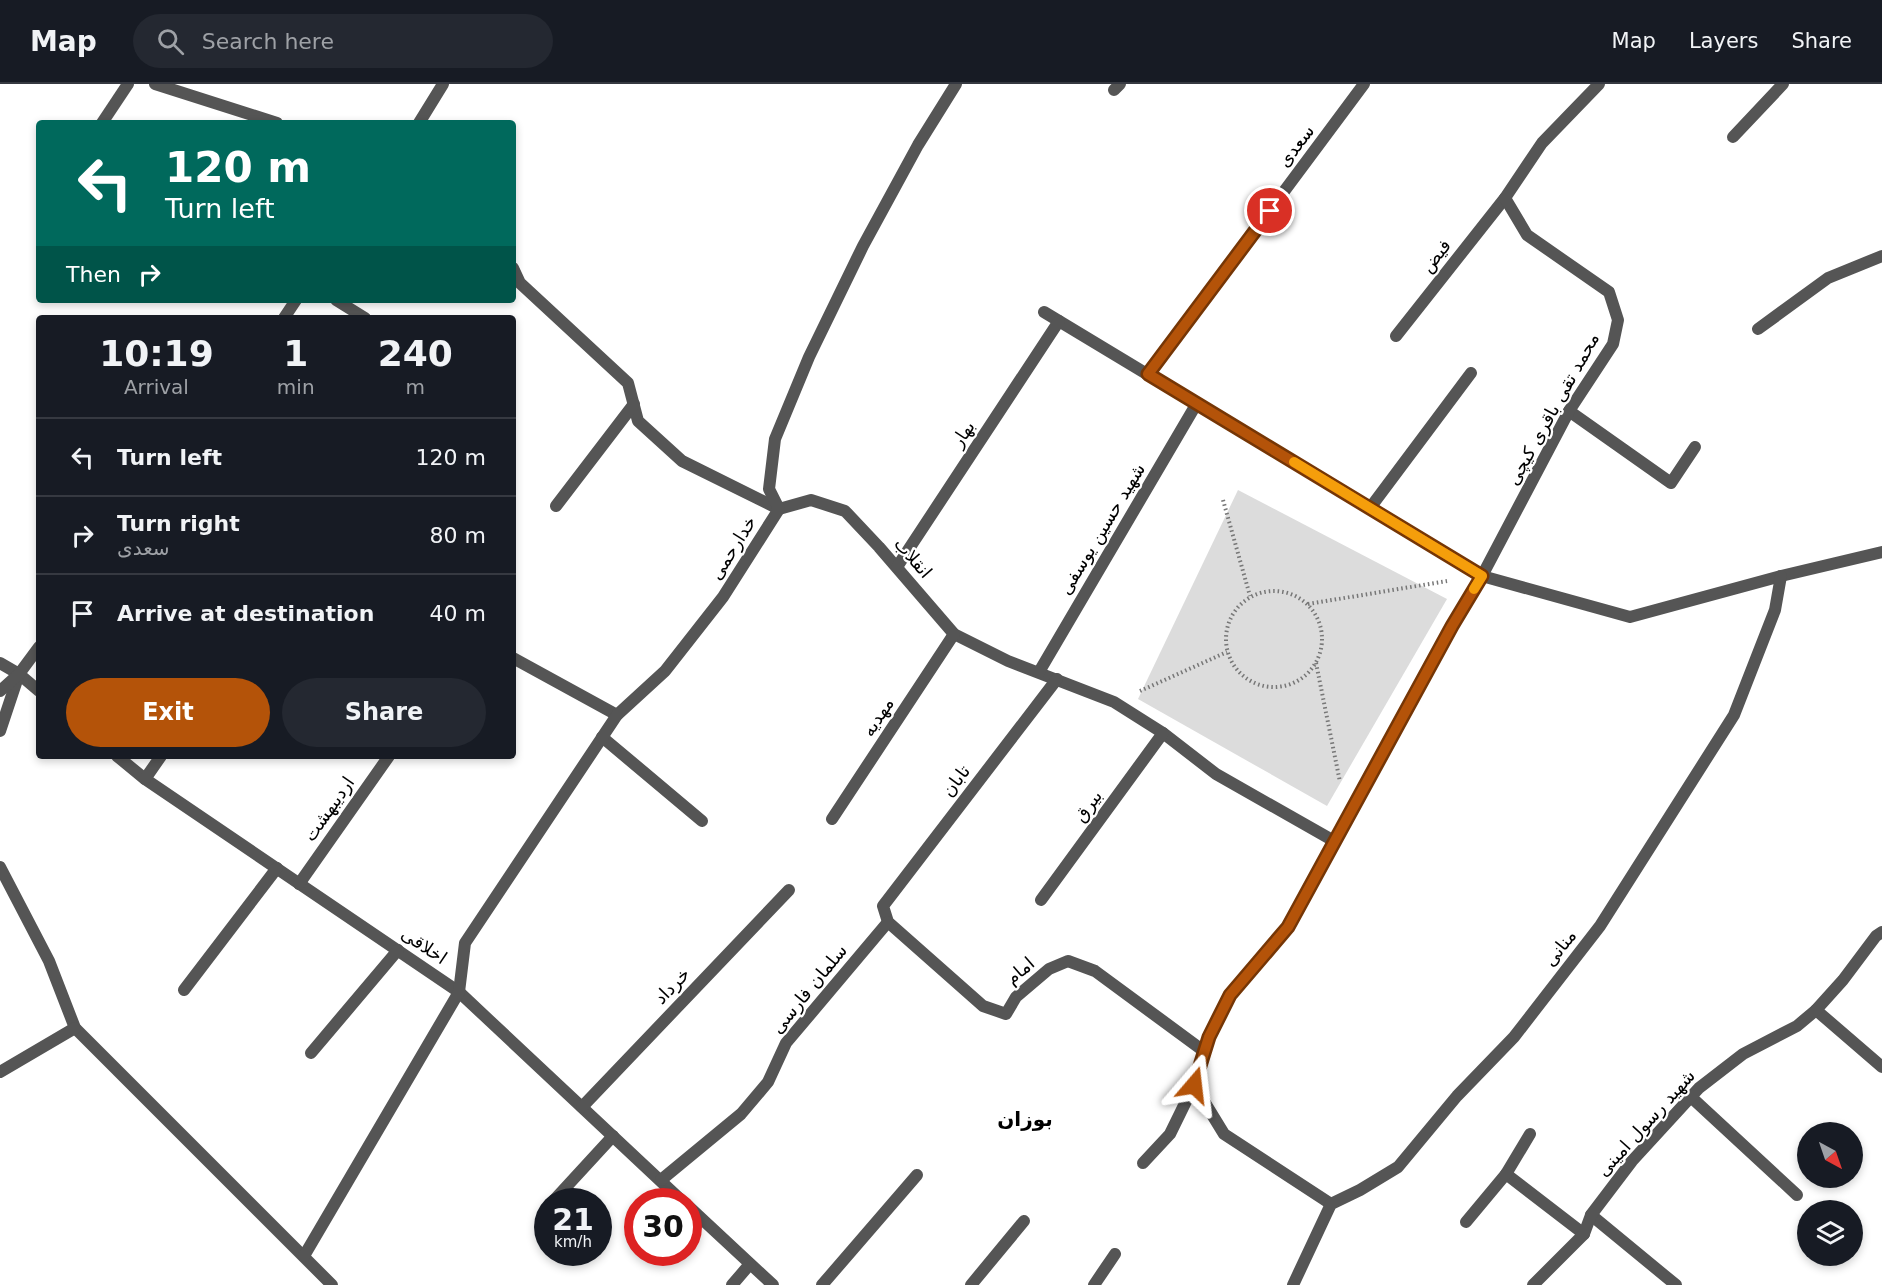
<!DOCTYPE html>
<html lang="en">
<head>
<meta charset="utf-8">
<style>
	body { margin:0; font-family:"DejaVu Sans",Vazirmatn,sans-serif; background:#242831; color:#f1f3f6; height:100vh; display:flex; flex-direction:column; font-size:22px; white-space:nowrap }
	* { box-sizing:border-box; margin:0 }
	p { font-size:20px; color:#9ea1a6 }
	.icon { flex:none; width:33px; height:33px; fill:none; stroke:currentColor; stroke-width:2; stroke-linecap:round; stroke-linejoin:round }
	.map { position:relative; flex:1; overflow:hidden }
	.drawer { position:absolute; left:36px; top:231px; width:480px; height:444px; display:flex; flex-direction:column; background:#171b24; border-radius:6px; box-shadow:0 3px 9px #0003 }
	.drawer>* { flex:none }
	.top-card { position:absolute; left:36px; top:36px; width:480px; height:183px; border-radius:6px; box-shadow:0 3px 9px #0003; background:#00695c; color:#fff; overflow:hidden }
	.needle { width:39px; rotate:140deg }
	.fabs { position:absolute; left:1797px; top:1038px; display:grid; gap:12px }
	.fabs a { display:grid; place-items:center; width:66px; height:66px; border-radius:50%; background:#171b24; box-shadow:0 3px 9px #0003; font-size:30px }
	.speed { position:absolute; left:534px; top:1104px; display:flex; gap:12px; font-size:30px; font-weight:700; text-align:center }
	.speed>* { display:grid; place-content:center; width:78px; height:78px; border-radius:50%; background:#171b24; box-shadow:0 3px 9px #0003; line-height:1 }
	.speed small { font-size:15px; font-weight:400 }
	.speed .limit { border:9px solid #d22; background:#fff; color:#111 }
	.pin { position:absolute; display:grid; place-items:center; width:51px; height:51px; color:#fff; margin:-26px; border:3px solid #fff; border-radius:50%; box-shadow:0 2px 6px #0007 }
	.me { position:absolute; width:66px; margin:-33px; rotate:17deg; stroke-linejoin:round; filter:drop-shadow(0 0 4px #0008) }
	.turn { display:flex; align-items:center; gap:21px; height:126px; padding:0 30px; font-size:27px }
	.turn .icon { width:78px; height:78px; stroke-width:2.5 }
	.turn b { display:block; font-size:42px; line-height:51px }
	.then { display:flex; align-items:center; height:57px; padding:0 30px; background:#0003; gap:12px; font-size:22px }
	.eta { display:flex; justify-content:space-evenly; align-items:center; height:102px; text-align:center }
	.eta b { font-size:36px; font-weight:600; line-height:42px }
	.action { display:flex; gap:12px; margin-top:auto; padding:12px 30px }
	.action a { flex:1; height:69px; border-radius:36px; background:#b45309; color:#fff; font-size:24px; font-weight:600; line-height:69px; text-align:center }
	.action a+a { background:#242831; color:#f1f3f6 }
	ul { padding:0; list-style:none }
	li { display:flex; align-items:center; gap:18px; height:78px; padding:0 30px; border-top:2px solid #363941 }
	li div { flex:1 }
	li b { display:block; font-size:22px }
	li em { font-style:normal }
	header { display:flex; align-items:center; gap:36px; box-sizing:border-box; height:84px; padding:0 30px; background:#171b24; border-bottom:2px solid #363941 }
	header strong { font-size:28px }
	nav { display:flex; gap:33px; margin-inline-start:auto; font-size:21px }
	.search { width:420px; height:54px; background:#242831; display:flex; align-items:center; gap:15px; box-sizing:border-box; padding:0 21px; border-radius:33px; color:#9ea1a6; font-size:22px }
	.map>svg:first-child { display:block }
	.green { fill:#dcdcdc }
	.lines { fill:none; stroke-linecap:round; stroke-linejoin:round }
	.path { stroke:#777; stroke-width:4; stroke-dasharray:1.5 3; stroke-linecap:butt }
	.minor { stroke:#555; stroke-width:12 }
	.tertiary { stroke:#555; stroke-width:12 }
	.route-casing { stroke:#753606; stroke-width:15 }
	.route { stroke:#b45309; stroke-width:10 }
	.slow { stroke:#f59e0b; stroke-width:10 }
	.labels { text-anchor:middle; stroke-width:4.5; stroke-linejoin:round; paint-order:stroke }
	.street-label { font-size:18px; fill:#000; stroke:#fff }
	.neighbourhood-label { font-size:20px; font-weight:bold; fill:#000; stroke:#fff }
</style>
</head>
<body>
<header>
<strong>Map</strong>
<div class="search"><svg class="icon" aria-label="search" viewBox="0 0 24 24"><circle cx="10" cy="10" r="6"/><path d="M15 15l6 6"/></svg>Search here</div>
<nav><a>Map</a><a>Layers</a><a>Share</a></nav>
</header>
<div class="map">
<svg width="1882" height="1201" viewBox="0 0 1882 1201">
	<rect width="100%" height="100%" fill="#fff"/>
	<path class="green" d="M1238 406 1447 515 1327 722 1138 615Z"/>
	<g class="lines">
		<g class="path">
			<path d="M1223 416 1250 512"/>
			<circle cx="1274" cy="555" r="48"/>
			<path d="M1308 520 1447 497"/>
			<path d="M1316 579 1340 698"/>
			<path d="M1140 607 1227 568"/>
		</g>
		<g class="minor">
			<path d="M155 0 277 39"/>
			<path d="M1114 6 1120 0"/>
			<path d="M102 39 128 0"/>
			<path d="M1733 53 1783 0"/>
			<path d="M513 184 520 199 628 299 638 337 682 377 779 425 811 416 845 427 879 463 954 550 1008 577 1114 618 1163 649 1216 690 1334 757"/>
			<path d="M336 216 365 234"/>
			<path d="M1044 228 1482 492 1630 533 1781 492 1882 468"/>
			<path d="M1758 245 1828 194 1882 172"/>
			<path d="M1396 252 1505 114"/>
			<path d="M1148 290 1364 0"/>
			<path d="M1569 327 1671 399 1695 363"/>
			<path d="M556 422 634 320"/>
			<path d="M1370 424 1471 289"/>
			<path d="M897 483 1059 237"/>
			<path d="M513 574 617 631"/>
			<path d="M0 579 19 590 39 607"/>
			<path d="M1039 588 1197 319"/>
			<path d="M1057 595 883 822 888 838 983 922 1006 930 1016 913 1049 885 1068 877 1095 887 1205 968"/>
			<path d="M0 647 19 590"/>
			<path d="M602 653 702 737"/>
			<path d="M117 672 145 695 459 908 683 1118"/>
			<path d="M145 695 161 672"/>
			<path d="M832 735 954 550"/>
			<path d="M0 783 49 877 75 944 332 1201"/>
			<path d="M299 800 389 672"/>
			<path d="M1041 816 1163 649"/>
			<path d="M184 906 277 784"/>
			<path d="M1816 926 1882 983"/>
			<path d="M311 969 398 866"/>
			<path d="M0 988 75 944"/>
			<path d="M1691 1013 1797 1111"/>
			<path d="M582 1023 789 806"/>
			<path d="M1143 1079 1170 1050 1194 1001"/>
			<path d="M1506 1090 1584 1150"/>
			<path d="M661 1096 741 1030 768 998 786 959 888 838"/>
			<path d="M556 1114 613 1052"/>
			<path d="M1331 1120 1224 1050 1194 1001 1209 953 1230 911 1288 843 1452 542 1482 492 1569 327 1613 260 1618 236 1609 208 1527 151 1505 114 1542 59 1599 0"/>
			<path d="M688 1122 773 1201"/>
			<path d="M1591 1131 1676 1201"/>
			<path d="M1466 1138 1506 1090 1530 1050"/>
			<path d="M304 1172 459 908 465 859 617 631 665 587 723 513 779 425 769 405 775 355 809 273 863 162 918 61 956 0"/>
			<path d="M732 1201 750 1180"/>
			<path d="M822 1201 917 1091"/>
			<path d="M971 1201 1024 1137"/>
			<path d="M1094 1201 1115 1170"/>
			<path d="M1293 1201 1331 1120 1360 1106 1398 1083 1457 1012 1514 953 1600 842 1734 631 1775 526 1781 492"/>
			<path d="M1533 1201 1584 1150 1591 1131 1632 1077 1699 1004 1743 970 1797 942 1816 926 1843 896 1876 852 1882 848"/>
		</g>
		<g class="tertiary">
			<path d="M419 39 443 0"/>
			<path d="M284 234 296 216"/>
			<path d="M0 607 19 590 39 563"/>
		</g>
	</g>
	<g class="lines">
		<defs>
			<path id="route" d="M1194 1001 1209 953 1230 911 1288 843 1452 542 1482 492 1148 290 1270 127"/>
		</defs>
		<use href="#route" class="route-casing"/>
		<use href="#route" class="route"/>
		<path class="slow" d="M1294 378 1482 492 1474 505"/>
	</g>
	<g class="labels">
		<g class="street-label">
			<text transform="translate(1296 62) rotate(-53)" y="6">سعدی</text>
			<text transform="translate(1436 172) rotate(-52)" y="6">فیض</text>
			<text transform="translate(1553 325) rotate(-61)" y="6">محمد تقی باقری کیچی</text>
			<text transform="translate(963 350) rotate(-57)" y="6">بهار</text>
			<text transform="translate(1102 445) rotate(-59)" y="6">شهید حسین یوسفی</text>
			<text transform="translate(733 464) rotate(-58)" y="6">خدارحمی</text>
			<text transform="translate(913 474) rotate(49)" y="6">انقلاب</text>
			<text transform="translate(878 633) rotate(-57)" y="6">مهدیه</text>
			<text transform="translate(956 697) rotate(-53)" y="6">تابان</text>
			<text transform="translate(1088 722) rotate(-54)" y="6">بیرق</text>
			<text transform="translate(329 725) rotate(-55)" y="6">اردیبهشت</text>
			<text transform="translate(424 862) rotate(34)" y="6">اخلاقی</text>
			<text transform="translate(1560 864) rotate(-52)" y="6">منانی</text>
			<text transform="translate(1020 887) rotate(-41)" y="6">امام</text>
			<text transform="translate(672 902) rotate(-46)" y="6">خرداد</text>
			<text transform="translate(809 905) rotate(-51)" y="6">سلمان فارسی</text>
			<text transform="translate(1646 1039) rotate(-48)" y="6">شهید رسول امینی</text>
		</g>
		<g class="neighbourhood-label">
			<text x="1025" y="1042">بوزان</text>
		</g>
	</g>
</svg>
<div class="fabs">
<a><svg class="needle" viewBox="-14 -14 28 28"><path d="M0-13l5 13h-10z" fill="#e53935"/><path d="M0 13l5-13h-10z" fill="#9ea1a6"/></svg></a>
<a><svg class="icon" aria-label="layers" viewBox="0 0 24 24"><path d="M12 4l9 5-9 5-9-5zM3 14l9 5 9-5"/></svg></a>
</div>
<div class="speed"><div>21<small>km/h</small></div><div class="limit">30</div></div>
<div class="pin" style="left:1270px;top:127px;background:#d93025"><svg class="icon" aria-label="arrive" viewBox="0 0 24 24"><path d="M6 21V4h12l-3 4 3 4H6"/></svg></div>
<svg class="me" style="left:1194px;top:1001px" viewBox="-20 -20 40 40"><path d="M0-17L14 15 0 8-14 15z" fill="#b45309" stroke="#fff" stroke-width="4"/></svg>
<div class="top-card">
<div class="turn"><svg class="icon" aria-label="left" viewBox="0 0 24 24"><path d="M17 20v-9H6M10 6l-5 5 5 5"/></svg><div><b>120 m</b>Turn left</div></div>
<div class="then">Then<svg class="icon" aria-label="right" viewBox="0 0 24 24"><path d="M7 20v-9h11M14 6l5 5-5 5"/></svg></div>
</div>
<section class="drawer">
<div class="eta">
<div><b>10:19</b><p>Arrival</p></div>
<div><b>1</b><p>min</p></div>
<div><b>240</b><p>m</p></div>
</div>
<ul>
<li><svg class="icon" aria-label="left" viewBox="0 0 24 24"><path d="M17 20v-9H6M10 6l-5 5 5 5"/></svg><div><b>Turn left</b></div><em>120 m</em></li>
<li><svg class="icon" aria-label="right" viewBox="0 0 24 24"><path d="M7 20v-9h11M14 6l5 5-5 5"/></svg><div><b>Turn right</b><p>سعدی</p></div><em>80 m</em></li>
<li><svg class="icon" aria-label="arrive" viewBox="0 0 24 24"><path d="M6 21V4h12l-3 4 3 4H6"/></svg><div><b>Arrive at destination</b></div><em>40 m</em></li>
</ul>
<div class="action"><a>Exit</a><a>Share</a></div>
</section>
</div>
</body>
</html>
